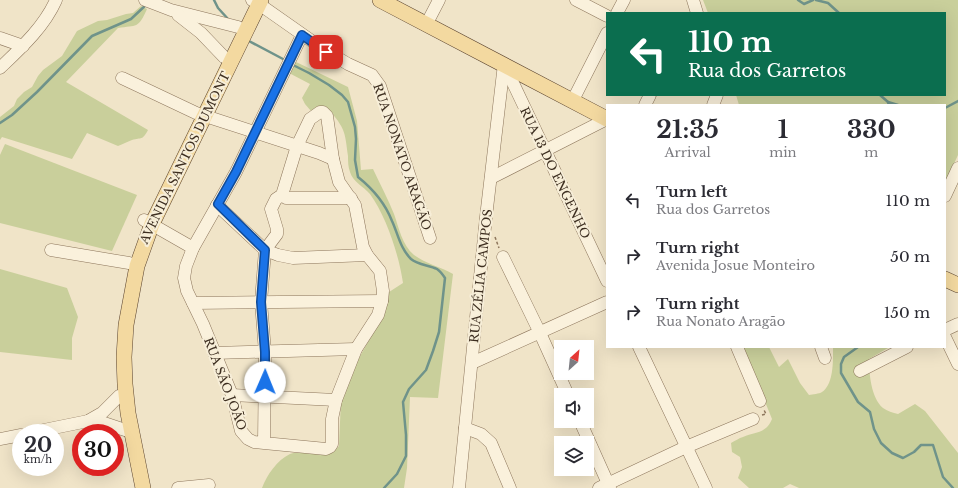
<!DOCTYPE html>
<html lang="en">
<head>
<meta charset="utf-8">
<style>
	body { margin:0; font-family:"Libre Baskerville",serif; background:#f2f2f3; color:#2b2b33; height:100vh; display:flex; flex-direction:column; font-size:15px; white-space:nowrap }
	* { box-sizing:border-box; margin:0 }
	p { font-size:13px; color:#7c7c81 }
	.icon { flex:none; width:22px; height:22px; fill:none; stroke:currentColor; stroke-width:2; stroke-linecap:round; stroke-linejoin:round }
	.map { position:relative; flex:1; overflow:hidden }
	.panel { position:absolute; left:606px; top:104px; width:340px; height:244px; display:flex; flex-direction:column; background:#fff; border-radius:0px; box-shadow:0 4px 16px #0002 }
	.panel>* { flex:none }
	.banner { position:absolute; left:606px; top:12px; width:340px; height:84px; border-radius:0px; box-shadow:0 4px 16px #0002; background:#0b6e4f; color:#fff; overflow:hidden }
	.needle { width:26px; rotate:27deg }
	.fabs { position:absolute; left:554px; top:340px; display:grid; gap:8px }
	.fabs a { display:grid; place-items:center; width:40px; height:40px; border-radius:0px; background:#fff; box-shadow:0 4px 16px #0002; font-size:20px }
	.speed { position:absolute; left:12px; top:424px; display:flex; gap:8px; font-size:20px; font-weight:700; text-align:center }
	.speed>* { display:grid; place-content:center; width:52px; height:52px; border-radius:50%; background:#fff; box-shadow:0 4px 16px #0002; line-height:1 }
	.speed small { font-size:10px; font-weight:400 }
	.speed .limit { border:6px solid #d22; background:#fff; color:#111 }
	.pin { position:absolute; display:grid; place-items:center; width:34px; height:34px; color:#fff; margin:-17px; border-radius:8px; box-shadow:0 2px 6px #0006 }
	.me { position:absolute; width:44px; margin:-22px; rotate:1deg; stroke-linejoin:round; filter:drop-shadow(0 0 3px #0008) }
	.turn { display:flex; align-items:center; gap:14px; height:84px; padding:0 16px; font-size:18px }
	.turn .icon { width:52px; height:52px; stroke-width:2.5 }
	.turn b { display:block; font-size:28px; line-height:34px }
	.eta { display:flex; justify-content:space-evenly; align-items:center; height:68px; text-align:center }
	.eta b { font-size:24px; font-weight:700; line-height:28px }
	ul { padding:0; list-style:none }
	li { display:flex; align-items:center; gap:12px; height:56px; padding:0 16px }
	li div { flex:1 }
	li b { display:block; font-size:15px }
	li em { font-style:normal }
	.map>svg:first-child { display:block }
	.green { fill:#c9cf9b }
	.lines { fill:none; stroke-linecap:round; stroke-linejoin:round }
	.stream { stroke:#6f938a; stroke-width:2.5 }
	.minor-casing { stroke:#8d765c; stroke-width:13 }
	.major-casing { stroke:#5b4430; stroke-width:16 }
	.path { stroke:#8d765c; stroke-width:1.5; stroke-dasharray:3 2; stroke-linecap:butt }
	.minor { stroke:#faf1dc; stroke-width:12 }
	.major { stroke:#f3d9a0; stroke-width:15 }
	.route-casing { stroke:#114b97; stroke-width:10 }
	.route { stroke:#1a73e8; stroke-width:7 }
	.labels { text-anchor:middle; stroke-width:4; stroke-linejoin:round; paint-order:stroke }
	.street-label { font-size:12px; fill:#3d2e20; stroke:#f7eed8 }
</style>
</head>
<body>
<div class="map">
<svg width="958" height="488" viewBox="0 0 958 488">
	<rect width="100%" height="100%" fill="#f0e4c8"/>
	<g class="green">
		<path d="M703 0H958V155L945 183V105H739L736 95H945V13H708Z"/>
		<path d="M141 6 147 9C138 29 137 25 118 28L66 82 148 130C142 141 142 137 132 140 127 142 123 144 118 146L87 133 72 159 2 137 0 140V117L14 106 17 99 24 92 32 87 38 76 43 70 62 56 77 31 98 21 107 20 126 14 133 13Z"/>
		<path d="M294 61 348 87 357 121 361 170 373 169C380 184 388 199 394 214 399 228 402 245 414 255 426 264 441 267 453 274L438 398 410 397 407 468 404 488H262C267 475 277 460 290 454 297 451 324 452 334 451L339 446 341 399 359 358 378 324 386 294 403 283C399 255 386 216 370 194 363 186 353 182 350 172 348 167 348 161 348 156 345 134 346 130 331 112L311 111 305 104 302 98 310 84 289 73Z"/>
		<path d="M5 144 137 195 112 251 0 223V155Z"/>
		<path d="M0 269 67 288 78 317 72 338V360L0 352Z"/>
		<path d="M743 347H769L779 367 788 359 800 383 809 395C813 394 819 394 822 392 834 384 833 360 833 347H888V348L869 359C869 373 871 398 883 408 887 411 893 413 898 414L915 404 925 411 958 453V488H799L790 484 783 488H749L738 478 742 467 740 457 732 452 731 443C735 441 739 438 743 437 756 431 766 434 772 419Z"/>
	</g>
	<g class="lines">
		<g class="stream">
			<path d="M214 0 218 8 229 20"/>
			<path d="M798 0 804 4 813 0"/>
			<path d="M816 0 828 3 839 13"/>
			<path d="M247 40 283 59"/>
			<path d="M295 66 309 73 329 85 342 95 348 102 355 127 356 139 355 160 358 177C373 189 385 203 392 221 398 234 400 248 411 259 418 265 429 265 437 269 440 271 443 275 445 278L439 332 433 351 426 370 409 389 403 402 406 435V456L397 474 384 488"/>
			<path d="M880 95 888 102 889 105"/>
			<path d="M888 102 898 105"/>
			<path d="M945 108 958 101"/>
			<path d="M0 123 12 115 37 92 92 36 131 19 147 4"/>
			<path d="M858 347 844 357 841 364V373L858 402 870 412 874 429 881 443 892 453 903 458 914 452 921 445H933L943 477 953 488"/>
		</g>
		<defs>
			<g id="minor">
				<path d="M145 0 171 10 238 27 246 31"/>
				<path d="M252 0 259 4 326 51 348 64 372 75 380 86 430 238"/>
				<path d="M576 0 607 16"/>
				<path d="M693 0 697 13"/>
				<path d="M617 13 624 0"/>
				<path d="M178 15 201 33 224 57 232 61"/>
				<path d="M426 25 439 0"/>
				<path d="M0 38 23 46"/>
				<path d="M504 64 607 281"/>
				<path d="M0 68C21 48 44 27 56 0"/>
				<path d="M122 78 196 113 319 153 333 159"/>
				<path d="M573 100 607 33"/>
				<path d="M645 105 650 95"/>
				<path d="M713 105 717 95"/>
				<path d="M491 178 607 119"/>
				<path d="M282 195 286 198H351"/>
				<path d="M945 196 958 168"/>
				<path d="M217 205 265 250 278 255 293 258 367 255"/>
				<path d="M144 220 193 248"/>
				<path d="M51 250 129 263"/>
				<path d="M503 257 540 333 568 395"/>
				<path d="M193 303 382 301"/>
				<path d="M945 330 958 324"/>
				<path d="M945 337 958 364"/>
				<path d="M639 347 706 488"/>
				<path d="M737 347 760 401"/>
				<path d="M821 347 825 358"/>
				<path d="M214 353 356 349"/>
				<path d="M472 363 607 302"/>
				<path d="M860 371 907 347"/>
				<path d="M232 395 336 400"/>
				<path d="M88 421 102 413 119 396 126 395"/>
				<path d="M580 421 610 488"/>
				<path d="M465 428 481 434 491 443 510 488"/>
				<path d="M29 433 88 421 101 422 125 430 131 429"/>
				<path d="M0 439 21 435"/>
				<path d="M264 443 265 352 261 302 265 250 277 234V229L271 209 276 199 282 195 297 146 310 119 320 112H323L327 116 333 159 339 182 355 205 363 247 367 255 380 271 383 291 382 301 378 315 356 349 336 400 332 419V444L330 447 326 449 264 443 254 442 248 439 241 431 232 395 203 324 187 291 184 278 186 266 193 248 236 172 302 35"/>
				<path d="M178 488 209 485"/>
				<path d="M459 488 486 217 504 64"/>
				<path d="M599 488 686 447 753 419"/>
			</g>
			<g id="major">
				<path d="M380 0 607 119"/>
				<path d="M945 279 958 285"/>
				<path d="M143 488 128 413 125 384 124 357 126 325 137 266 152 224 261 0"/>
			</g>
		</defs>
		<use href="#minor" class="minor-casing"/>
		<use href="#major" class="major-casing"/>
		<g class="path">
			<path d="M495 237 499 248"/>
			<path d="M762 415 766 414 764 410"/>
		</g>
		<use href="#minor" class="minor"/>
		<use href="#major" class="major"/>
	</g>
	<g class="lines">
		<defs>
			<path id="route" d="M265 382V352L261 302 265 250 218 204 236 172 302 35 326 52"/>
		</defs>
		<use href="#route" class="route-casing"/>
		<use href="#route" class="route"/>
	</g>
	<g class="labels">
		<g class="street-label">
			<text transform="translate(402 157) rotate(71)" y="4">RUA NONATO ARAGÃO</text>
			<text transform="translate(185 158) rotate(-64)" y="4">AVENIDA SANTOS DUMONT</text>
			<text transform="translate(555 173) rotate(64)" y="4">RUA 13 DO ENGENHO</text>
			<text transform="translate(481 276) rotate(-84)" y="4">RUA ZÉLIA CAMPOS</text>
			<text transform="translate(225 384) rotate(69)" y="4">RUA SÃO JOÃO</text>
		</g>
	</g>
</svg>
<div class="fabs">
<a><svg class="needle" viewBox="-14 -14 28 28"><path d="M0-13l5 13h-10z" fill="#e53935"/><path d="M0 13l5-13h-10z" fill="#7c7c81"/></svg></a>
<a><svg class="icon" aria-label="sound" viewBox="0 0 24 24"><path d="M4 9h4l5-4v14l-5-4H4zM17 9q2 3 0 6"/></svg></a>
<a><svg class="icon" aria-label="layers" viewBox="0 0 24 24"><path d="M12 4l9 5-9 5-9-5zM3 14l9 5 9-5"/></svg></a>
</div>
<div class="speed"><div>20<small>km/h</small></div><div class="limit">30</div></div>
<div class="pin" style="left:326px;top:52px;background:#d93025"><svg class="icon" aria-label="arrive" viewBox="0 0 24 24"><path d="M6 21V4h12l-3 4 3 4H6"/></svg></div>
<svg class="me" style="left:265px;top:382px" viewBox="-20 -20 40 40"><circle r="19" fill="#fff"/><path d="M0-13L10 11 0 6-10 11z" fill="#1a73e8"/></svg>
<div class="banner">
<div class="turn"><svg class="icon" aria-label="left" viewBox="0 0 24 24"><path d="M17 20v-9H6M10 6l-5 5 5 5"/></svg><div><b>110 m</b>Rua dos Garretos</div></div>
</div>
<section class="panel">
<div class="eta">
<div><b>21:35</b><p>Arrival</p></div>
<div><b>1</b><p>min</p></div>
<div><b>330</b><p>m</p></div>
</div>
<ul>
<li><svg class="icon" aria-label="left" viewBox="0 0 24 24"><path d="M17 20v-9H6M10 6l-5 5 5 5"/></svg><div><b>Turn left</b><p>Rua dos Garretos</p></div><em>110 m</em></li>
<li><svg class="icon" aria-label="right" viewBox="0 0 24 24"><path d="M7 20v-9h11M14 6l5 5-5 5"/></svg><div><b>Turn right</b><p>Avenida Josue Monteiro</p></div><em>50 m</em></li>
<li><svg class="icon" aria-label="right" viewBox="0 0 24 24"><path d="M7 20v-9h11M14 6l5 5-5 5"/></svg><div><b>Turn right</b><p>Rua Nonato Aragão</p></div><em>150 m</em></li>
</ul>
</section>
</div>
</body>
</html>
